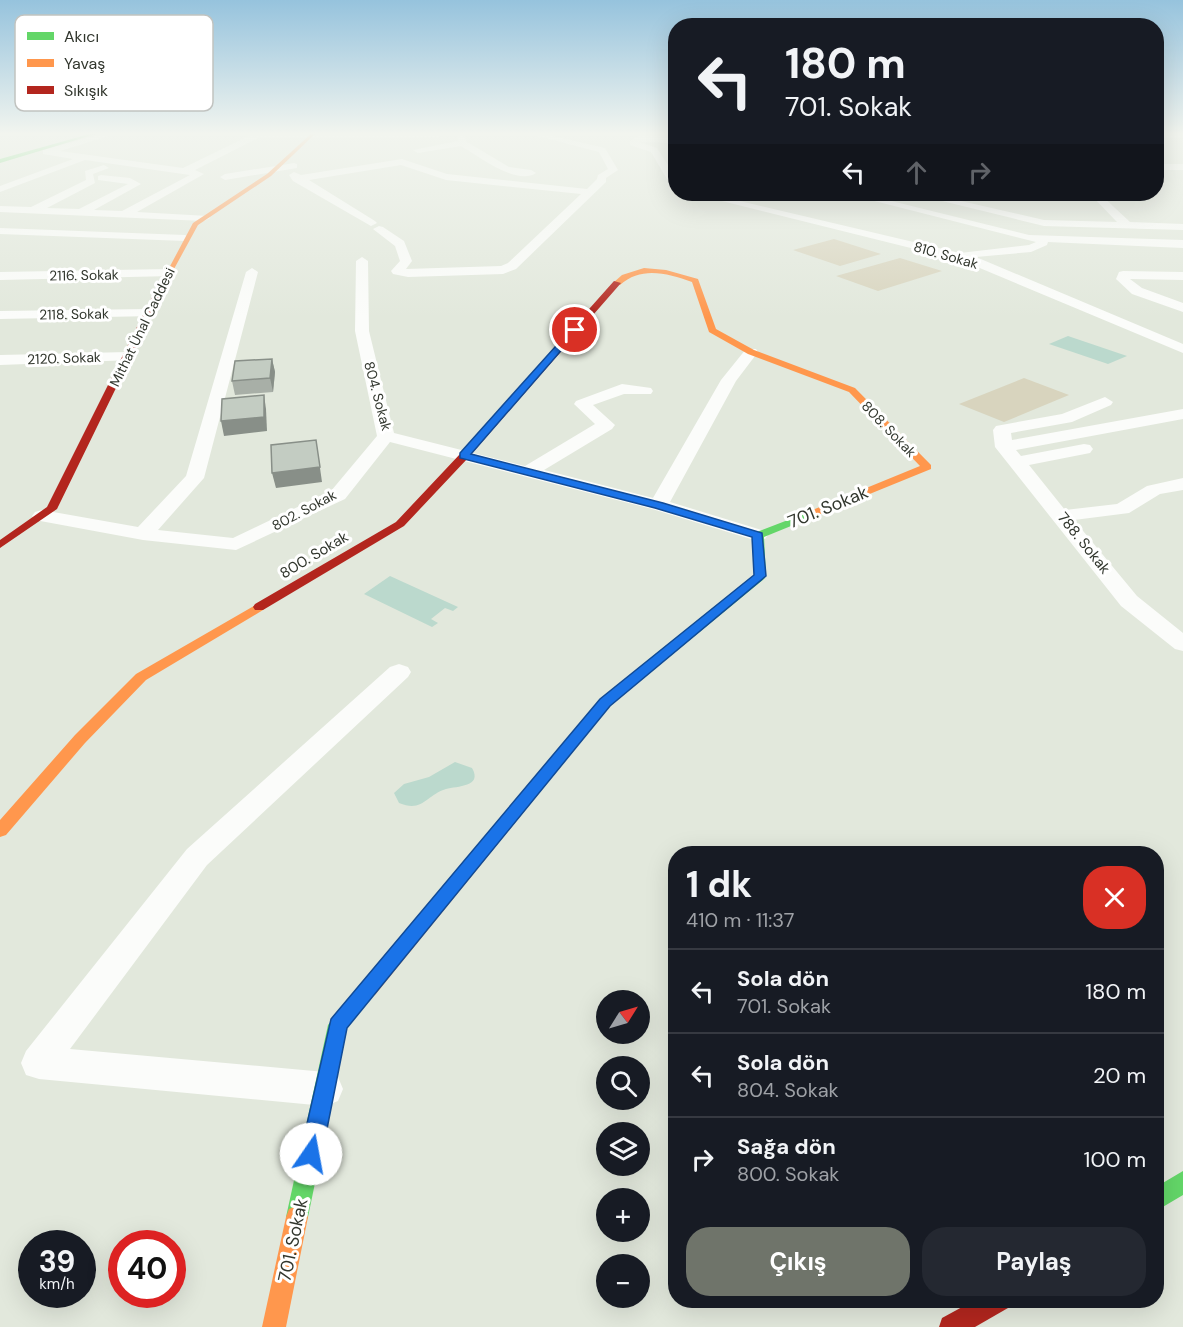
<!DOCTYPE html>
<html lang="tr">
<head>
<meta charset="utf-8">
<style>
	body { margin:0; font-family:"DM Sans",sans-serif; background:#242831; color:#f1f3f6; height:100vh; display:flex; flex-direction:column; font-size:22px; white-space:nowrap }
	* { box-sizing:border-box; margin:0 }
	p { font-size:20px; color:#9ea1a6 }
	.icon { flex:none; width:33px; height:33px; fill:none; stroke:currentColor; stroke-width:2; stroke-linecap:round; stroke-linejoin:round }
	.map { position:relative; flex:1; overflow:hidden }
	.side { position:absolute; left:668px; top:846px; width:496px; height:462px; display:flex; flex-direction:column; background:#171b24; border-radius:24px; box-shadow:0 6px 24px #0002 }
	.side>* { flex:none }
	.guide { position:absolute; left:668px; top:18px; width:496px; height:183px; border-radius:24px; box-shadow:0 6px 24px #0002; background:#171b24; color:#f1f3f6; overflow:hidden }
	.needle { width:39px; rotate:53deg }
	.tools { position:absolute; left:596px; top:990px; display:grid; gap:12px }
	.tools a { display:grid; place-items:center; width:54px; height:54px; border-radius:50%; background:#171b24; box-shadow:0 6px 24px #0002; font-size:30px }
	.speed { position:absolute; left:18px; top:1230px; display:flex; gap:12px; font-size:30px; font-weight:700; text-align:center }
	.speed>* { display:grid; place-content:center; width:78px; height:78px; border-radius:50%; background:#171b24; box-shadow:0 6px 24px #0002; line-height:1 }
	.speed small { font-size:15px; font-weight:400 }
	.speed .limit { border:9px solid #d22; background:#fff; color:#111 }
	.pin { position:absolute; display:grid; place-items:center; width:51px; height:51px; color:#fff; margin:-26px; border:3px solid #fff; border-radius:50%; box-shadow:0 2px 6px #0007 }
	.me { position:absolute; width:66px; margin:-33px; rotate:12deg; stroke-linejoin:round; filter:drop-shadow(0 0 4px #0008) }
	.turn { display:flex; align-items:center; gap:21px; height:126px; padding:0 18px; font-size:27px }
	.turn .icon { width:78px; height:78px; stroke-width:2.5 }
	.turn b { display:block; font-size:42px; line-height:51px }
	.lanes { display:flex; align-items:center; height:57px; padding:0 18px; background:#0003; justify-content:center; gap:30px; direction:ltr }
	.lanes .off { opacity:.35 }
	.round { display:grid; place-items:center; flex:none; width:63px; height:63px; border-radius:24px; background:#242831 }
	.head { display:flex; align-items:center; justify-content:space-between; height:102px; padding:0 18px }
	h1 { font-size:36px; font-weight:700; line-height:45px }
	.cta { display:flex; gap:12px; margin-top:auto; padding:12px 18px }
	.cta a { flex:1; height:69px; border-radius:24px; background:#6f746a; color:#fff; font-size:24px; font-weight:700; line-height:69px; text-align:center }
	.cta a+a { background:#242831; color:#f1f3f6 }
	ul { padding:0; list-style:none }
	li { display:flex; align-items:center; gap:18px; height:84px; padding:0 18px; border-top:2px solid #363941 }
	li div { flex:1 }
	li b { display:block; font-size:22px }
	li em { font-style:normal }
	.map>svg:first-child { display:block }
	.green { fill:#d8d4be }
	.water { fill:#bbd9cd }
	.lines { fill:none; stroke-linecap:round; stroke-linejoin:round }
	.street { fill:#fbfcfa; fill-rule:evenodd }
	.fast { fill:#63d668; fill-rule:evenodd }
	.slow { fill:#ff974d; fill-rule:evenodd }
	.jam { fill:#b3261e; fill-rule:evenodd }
	.wall { fill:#a8afa7 }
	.shaded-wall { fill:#888f88 }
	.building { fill:#c3ccc2; stroke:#888f88; stroke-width:1.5 }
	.route { fill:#1a73e8; stroke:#114b97; stroke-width:1.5 }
	.labels { text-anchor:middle; stroke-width:6; stroke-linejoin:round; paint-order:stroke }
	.far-street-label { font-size:14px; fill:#31362d; stroke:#fff }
	.street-label { font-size:15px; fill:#31362d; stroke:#fff }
	.near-street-label { font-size:18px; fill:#31362d; stroke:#fff }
	.key { fill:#fff; stroke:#c1c3c0; stroke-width:1.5 }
	.key-label { font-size:16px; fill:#31362d }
</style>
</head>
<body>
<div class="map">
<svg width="1183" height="1327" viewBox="0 0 1183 1327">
	<rect width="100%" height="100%" fill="#e2e8dc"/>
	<g class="green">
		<path d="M834 239 881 254 840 266 793 250Z"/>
		<path d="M900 258 942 271 878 291 836 276Z"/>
		<path d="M1024 378 1069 395 1004 422 959 404Z"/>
	</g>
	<g class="water">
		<path d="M1068 336 1127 356 1108 364 1049 344Z"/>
		<path d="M390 576 458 607 453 611 445 608 431 619 438 623 432 627 364 594Z"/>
		<path d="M455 762 472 768C483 787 457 786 446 789 426 795 423 813 399 803L394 793 404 784 429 777Z"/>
	</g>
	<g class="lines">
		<g class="street">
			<path d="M106 133H118L60 151 183 168 255 133 442 134 438 137 258 138 195 170 204 174 137 212 208 216 210 218 204 221 0 212V206L31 207 86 180 85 171 104 165 109 168 93 174 95 183 47 208 79 209 128 184 98 180V176L101 175 130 178 141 184 94 210 122 211 190 175 85 160 0 192V186L73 159 43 154V150Z"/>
			<path d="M457 133H463L467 142 509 167 531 170 536 173C517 186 478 156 461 146L418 153 413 150 458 141Z"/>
			<path d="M526 133H540L605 148 618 170 606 178V182L516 269 503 274 408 277 393 274 391 271 400 261 395 246 373 229 379 226 383 227 404 241 412 261 406 269 501 266 508 263 581 194 446 180 401 165 309 180 375 221 377 223 371 226 293 181 289 175 294 172 301 175 402 159 447 174 587 189 597 179 598 175 608 169 599 152Z"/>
			<path d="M1156 133H1183V138L1156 137Z"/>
			<path d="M639 135 675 137V143L639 142 657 148 673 173H675V179H667L651 152 630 145V141Z"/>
			<path d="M294 163 297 164V168L225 180 220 177 225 174Z"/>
			<rect x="1156" y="164" width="27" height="6"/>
			<path d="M694 194H710L960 253 1029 245 1036 242 847 194H863L1029 235 1183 240V248L1048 242 1047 245 1031 252 976 257 1183 344V353L963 261Z"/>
			<path d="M1090 194H1100L1130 222 1183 224V230L1044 226 934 199 939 196 1044 220 1117 222Z"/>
			<path d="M0 228 185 235 191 238 185 241 0 234Z"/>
			<path d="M362 257 368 261 369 331 394 433 525 466 595 424 574 404 576 401 622 384 651 388 653 391 651 394H624L593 405 615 425 612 429 544 470 653 498 721 380 746 349H756L758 352 736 381 670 502 765 531 768 535 765 539H751L652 509 390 442 345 499 236 550 143 540 35 520 32 516 35 512 42 510 138 527 186 476 246 272 252 268 258 272 204 478 158 530 233 538 331 491 377 436 355 331 356 261Z"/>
			<path d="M168 269 172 270 174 273 172 276 0 280V272Z"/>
			<path d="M1123 271 1183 272V280L1130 279 1142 288 1183 303V312L1132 294 1116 279 1119 272Z"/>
			<path d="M149 309 156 313 154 316 0 319V311Z"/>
			<path d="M128 352 136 357 133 360 0 365V355Z"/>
			<path d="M1105 397 1113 402 1111 405 1072 422 1011 433 1012 440 1183 409V419L1016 450 1021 456 1084 444 1090 445 1093 449 1090 453 1029 465 1065 510 1117 504 1147 486 1183 478V490L1160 494 1129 513 1074 520 1137 596 1183 633V651L1175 649 1121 606 995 447 993 430 996 426 1062 414Z"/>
			<path d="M399 664 408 667 411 672 408 677 207 865 70 1049 325 1072 338 1077 343 1089 338 1101 325 1106 39 1079 26 1075 21 1063 26 1051 187 849 390 667Z"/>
		</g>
		<g class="fast">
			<path d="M93 133H99L0 163V159Z"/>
			<path d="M814 510 820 513 818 515 764 537 766 576 764 579 652 671H642L640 668 642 665 754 575V533Z"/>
			<path d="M368 981 375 983 377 989 347 1028 308 1217 305 1225 297 1228 289 1225 286 1217 328 1025 361 983Z"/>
			<path d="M1183 1171V1195L1156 1211V1187Z"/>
		</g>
		<g class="slow">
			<path d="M312 133H316L271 176 198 225 174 269 168 270 193 223 267 174Z"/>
			<path d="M644 268 666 270 698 279 716 329 754 350 855 388 931 465V469L818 515H810V511L920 466 849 392 748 354 709 332 692 282C667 273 641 266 620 285L613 283 622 275Z"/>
			<path d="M259 603 263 604 265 607 263 610 146 680 85 743 6 835 0 837V820L75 735 136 674Z"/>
			<path d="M647 664 654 668 652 671 610 706 375 995 368 997 361 995 359 989 361 983 600 700 642 665Z"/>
			<path d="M297 1206 305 1209 308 1217 286 1327H262L286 1217 289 1209Z"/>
		</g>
		<g class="jam">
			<path d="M170 267 174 269 57 509 0 548V540L47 507 166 269Z"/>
			<path d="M614 281 621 283 468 458 404 526 263 610H255L253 607 255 604 396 522 460 454Z"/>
			<path d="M975 1300H1012L1008 1308 975 1327H939L942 1318Z"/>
		</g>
	</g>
	<path class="wall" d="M272 359 275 372 273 392 235 395 232 381Z"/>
	<g class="shaded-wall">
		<path d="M272 359 275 372 273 392 270 378Z"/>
		<path d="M264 395 266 409 267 431 224 436 221 421Z"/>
		<path d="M316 440 322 482 276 488 272 473Z"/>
	</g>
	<g class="building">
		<path d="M272 359 270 378 232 381 235 361Z"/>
		<path d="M264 395V417L221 421 222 399Z"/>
		<path d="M316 440 320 467 272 473 271 445Z"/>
	</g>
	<linearGradient id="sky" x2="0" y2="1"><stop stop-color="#96c3dd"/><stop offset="0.42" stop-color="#f2f5ef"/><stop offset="1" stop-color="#f2f5ef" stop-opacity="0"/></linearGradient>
	<rect width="1183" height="318" fill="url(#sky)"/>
	<path class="route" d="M572 328 579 330 471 454 663 503 762 533 766 576 610 706 347 1028 322 1154 319 1162 311 1165 303 1162 300 1154 331 1019 600 699 754 575 752 537 655 508 460 458V453Z"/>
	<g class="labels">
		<g class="far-street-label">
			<text transform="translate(946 255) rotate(16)" y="5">810. Sokak</text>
			<text transform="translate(84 275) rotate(-1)" y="5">2116. Sokak</text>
			<text transform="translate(74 314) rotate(-1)" y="5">2118. Sokak</text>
			<text transform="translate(142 327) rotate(-64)" y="5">Mithat Ünal Caddesi</text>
			<text transform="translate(64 358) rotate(-2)" y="5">2120. Sokak</text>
			<text transform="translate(378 396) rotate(75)" y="5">804. Sokak</text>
			<text transform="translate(889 429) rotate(46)" y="5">808. Sokak</text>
			<text transform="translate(304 510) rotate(-28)" y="5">802. Sokak</text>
		</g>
		<g class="street-label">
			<text transform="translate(1084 543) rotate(51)" y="5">788. Sokak</text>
			<text transform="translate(314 555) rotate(-31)" y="5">800. Sokak</text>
		</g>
		<g class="near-street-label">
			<text transform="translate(828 507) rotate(-22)" y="6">701. Sokak</text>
			<text transform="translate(293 1240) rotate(-78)" y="6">701. Sokak</text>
		</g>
	</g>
	<rect x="15" y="15" width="198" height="96" rx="9" class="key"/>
	<rect x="27" y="32" width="27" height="8" fill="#63d668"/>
	<rect x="27" y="59" width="27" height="8" fill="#ff974d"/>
	<rect x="27" y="86" width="27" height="8" fill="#b3261e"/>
	<g class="key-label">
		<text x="64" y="42">Akıcı</text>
		<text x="64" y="69">Yavaş</text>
		<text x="64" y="96">Sıkışık</text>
	</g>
</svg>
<div class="tools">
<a><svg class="needle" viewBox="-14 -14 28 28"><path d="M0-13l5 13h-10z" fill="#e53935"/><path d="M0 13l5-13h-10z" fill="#9ea1a6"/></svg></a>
<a><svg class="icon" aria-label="search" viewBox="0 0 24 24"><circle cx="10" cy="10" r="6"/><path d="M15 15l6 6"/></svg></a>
<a><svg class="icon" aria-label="layers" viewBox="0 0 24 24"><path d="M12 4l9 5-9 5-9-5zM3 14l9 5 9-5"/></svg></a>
<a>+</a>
<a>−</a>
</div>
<div class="speed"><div>39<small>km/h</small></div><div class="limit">40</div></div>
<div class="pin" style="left:575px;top:330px;background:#d93025"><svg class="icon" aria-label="arrive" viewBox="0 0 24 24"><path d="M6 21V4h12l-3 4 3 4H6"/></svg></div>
<svg class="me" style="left:311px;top:1154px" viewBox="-20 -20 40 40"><circle r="19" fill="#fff"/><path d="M0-13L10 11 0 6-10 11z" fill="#1a73e8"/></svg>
<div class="guide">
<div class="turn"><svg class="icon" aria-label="left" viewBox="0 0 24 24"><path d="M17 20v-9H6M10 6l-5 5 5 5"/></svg><div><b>180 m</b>701. Sokak</div></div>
<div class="lanes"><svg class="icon" aria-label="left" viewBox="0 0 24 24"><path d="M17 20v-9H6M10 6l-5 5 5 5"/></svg><svg class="icon off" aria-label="ahead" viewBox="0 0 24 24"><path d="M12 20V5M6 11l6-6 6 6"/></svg><svg class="icon off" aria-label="right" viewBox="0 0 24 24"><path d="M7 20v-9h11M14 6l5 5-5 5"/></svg></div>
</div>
<section class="side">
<div class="head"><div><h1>1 dk</h1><p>410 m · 11:37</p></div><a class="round" style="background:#d93025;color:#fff"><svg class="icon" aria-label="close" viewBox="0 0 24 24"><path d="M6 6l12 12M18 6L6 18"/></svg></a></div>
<ul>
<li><svg class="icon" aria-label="left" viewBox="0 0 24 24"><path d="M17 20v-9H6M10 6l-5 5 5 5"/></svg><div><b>Sola dön</b><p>701. Sokak</p></div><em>180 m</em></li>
<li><svg class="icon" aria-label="left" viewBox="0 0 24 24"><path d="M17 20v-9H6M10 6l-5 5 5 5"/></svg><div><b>Sola dön</b><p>804. Sokak</p></div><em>20 m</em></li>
<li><svg class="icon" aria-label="right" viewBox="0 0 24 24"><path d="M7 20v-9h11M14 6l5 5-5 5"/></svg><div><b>Sağa dön</b><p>800. Sokak</p></div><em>100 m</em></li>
</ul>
<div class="cta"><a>Çıkış</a><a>Paylaş</a></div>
</section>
</div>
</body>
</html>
